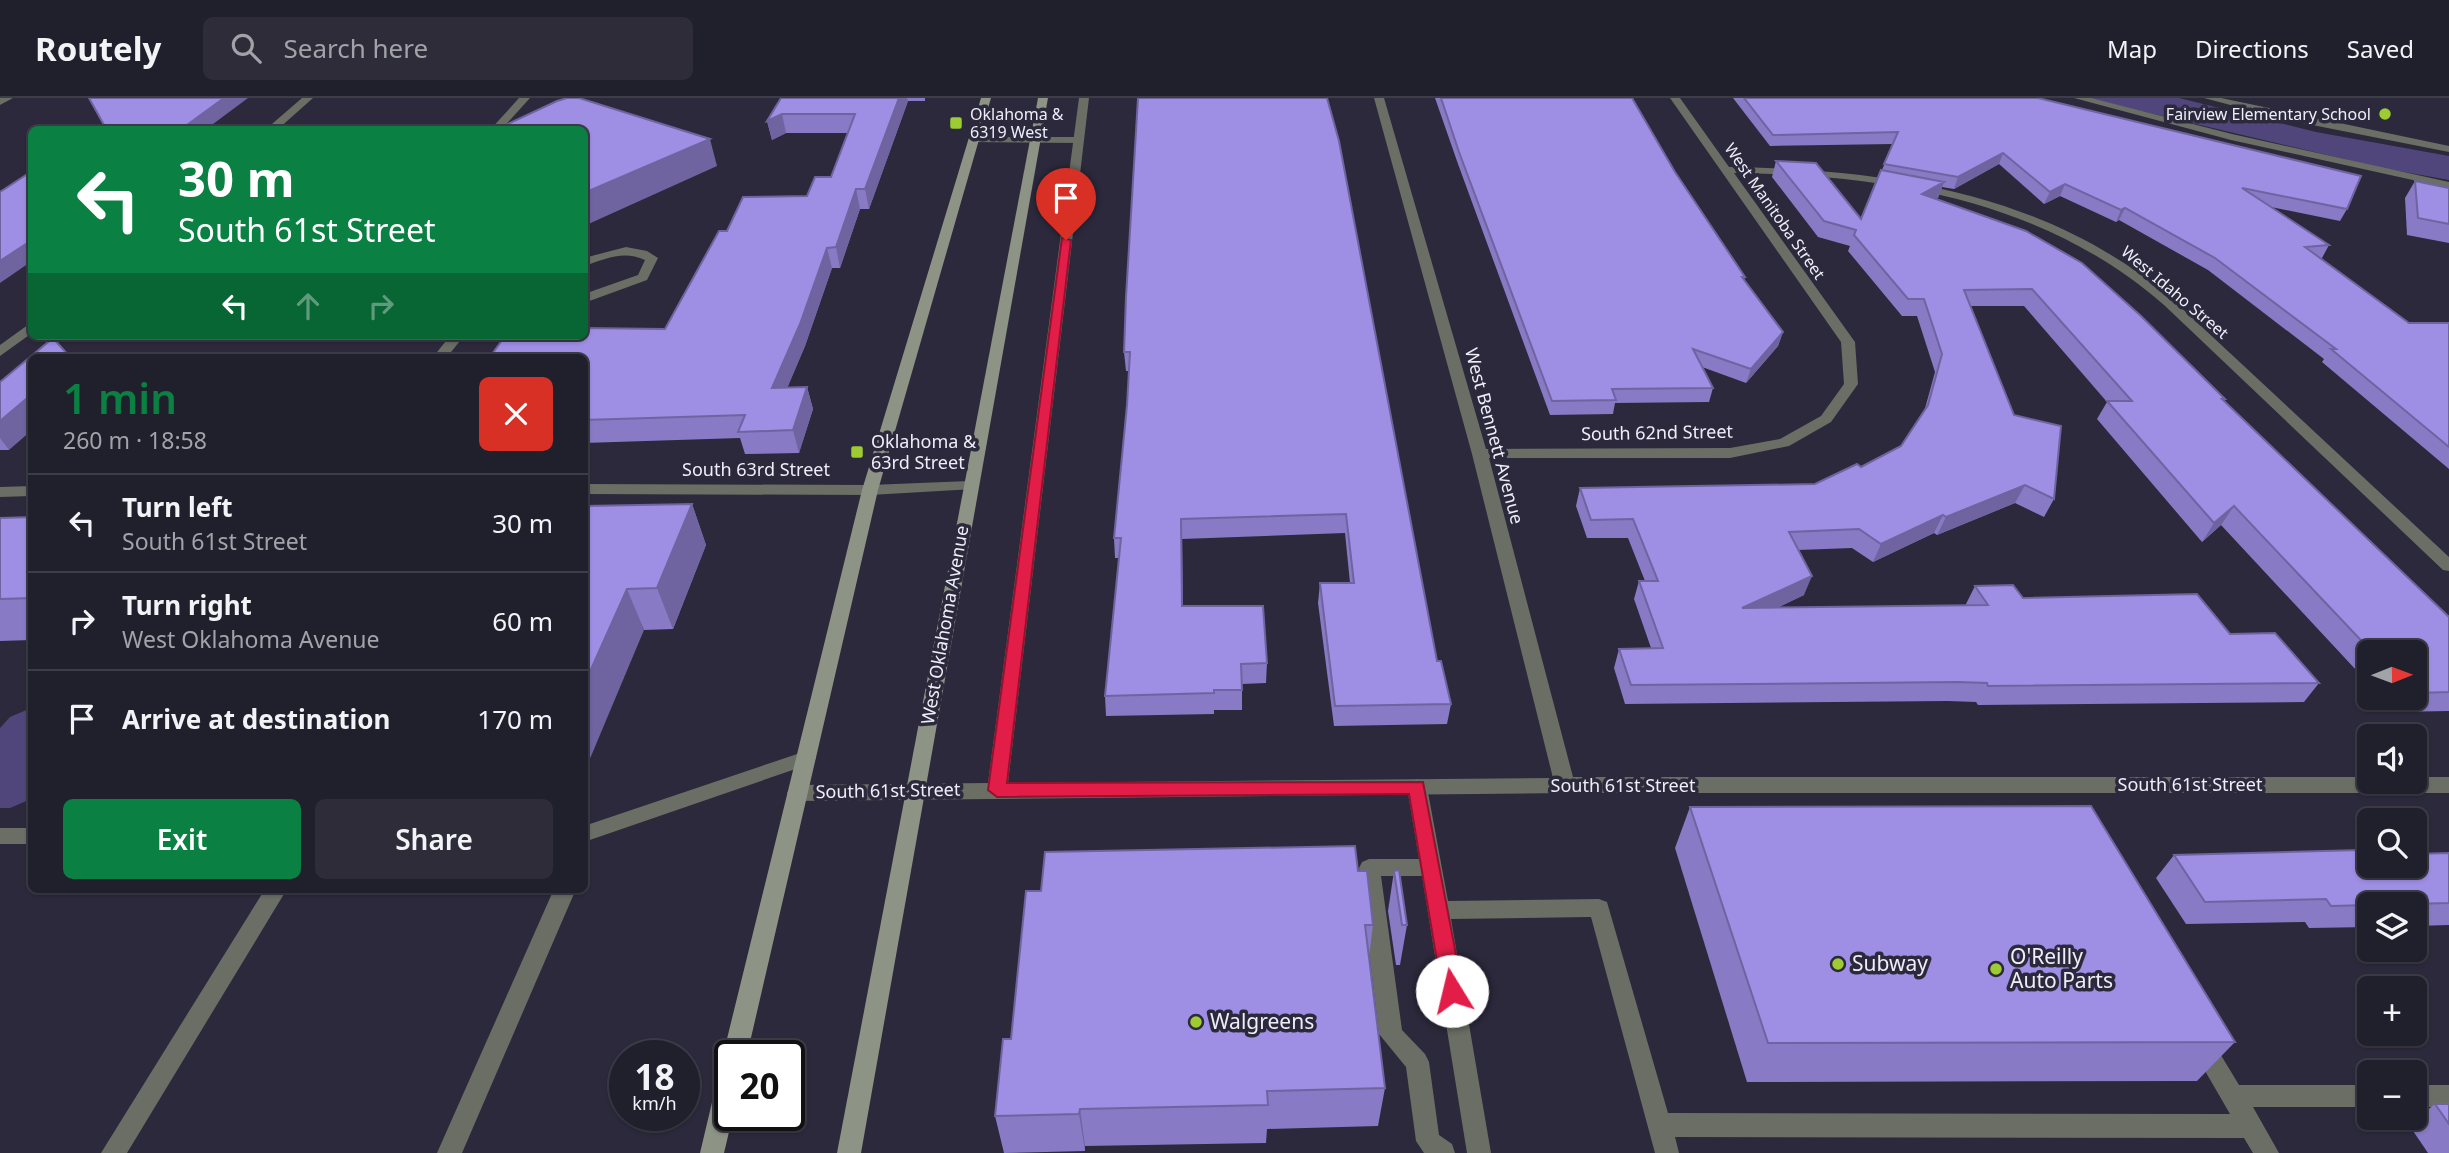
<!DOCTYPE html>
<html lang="en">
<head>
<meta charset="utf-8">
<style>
	body { margin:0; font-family:"Noto Sans",sans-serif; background:#2d2c38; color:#f1f3f6; height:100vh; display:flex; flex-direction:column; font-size:26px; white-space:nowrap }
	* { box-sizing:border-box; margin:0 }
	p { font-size:23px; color:#a2a2a9 }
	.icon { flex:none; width:38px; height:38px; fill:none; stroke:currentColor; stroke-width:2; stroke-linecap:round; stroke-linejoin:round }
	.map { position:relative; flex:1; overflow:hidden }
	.details { position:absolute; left:28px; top:256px; width:560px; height:539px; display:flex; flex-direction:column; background:#201f2c; border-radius:10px; box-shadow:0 2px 5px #0004,0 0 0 2px #3d3d48 }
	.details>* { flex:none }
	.guide { position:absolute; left:28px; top:28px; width:560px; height:214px; border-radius:10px; box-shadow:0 2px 5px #0004,0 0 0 2px #3d3d48; background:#0b8043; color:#fff; overflow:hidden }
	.needle { width:46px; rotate:89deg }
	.controls { position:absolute; left:2357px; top:542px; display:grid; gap:14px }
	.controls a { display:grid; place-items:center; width:70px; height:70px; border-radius:10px; background:#201f2c; box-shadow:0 2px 5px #0004,0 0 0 2px #3d3d48; font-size:35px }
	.speed { position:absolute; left:609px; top:942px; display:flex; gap:14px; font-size:35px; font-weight:700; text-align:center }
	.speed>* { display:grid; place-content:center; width:91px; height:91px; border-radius:50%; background:#201f2c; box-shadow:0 2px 5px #0004,0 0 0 2px #3d3d48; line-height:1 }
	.speed small { font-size:18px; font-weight:400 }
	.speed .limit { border:4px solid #111; border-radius:10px; background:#fff; color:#111 }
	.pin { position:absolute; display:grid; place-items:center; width:60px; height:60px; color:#fff; margin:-72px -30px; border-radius:50% 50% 50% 0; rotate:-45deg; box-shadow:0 0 7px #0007 }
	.pin .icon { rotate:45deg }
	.me { position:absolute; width:77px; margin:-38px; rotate:351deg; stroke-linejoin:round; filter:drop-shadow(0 0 5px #0008) }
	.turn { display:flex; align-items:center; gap:24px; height:147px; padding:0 35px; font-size:32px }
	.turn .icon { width:91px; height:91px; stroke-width:2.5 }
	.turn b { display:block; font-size:49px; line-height:60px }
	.lanes { display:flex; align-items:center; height:66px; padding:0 35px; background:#0003; justify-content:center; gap:35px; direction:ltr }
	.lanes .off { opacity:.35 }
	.round { display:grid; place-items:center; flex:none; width:74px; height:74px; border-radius:10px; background:#2d2c38 }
	.head { display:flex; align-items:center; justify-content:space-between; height:119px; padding:0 35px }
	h1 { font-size:42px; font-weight:600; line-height:52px; color:#0b8043 }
	.button { display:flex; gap:14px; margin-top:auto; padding:14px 35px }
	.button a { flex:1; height:80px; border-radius:10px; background:#0b8043; color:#fff; font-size:28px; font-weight:600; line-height:80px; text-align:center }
	.button a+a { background:#2d2c38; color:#f1f3f6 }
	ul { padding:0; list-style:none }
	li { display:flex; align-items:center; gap:21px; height:98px; padding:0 35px; border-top:2px solid #3d3d48 }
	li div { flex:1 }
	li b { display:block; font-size:26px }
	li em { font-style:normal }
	header { display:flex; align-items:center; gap:42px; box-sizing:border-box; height:98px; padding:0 35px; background:#201f2c; border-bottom:2px solid #3d3d48 }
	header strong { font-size:33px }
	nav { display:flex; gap:38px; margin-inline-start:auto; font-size:24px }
	.search { width:490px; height:63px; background:#2d2c38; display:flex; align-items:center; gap:18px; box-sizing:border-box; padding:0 24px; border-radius:10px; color:#a2a2a9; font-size:26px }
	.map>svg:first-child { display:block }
	.green { fill:#51467c }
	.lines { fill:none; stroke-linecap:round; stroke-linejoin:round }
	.lane { fill:#6a6e65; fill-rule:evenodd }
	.street { fill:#6a6e65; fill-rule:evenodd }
	.secondary { fill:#8d9385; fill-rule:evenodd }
	.wall { fill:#887ac4 }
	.shaded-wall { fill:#6f63a0 }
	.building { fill:#9e8ee4; stroke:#6f63a0; stroke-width:2 }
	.route { fill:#e11d48; stroke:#92132f; stroke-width:2 }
	.poi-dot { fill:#9ccb32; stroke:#2b293b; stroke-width:2.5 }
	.labels { text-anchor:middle; stroke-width:7; stroke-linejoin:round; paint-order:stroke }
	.far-poi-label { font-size:16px; fill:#eeedf9; stroke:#2b293b; text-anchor:start }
	.far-street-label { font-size:16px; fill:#eeedf9; stroke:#2b293b }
	.street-label { font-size:18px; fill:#eeedf9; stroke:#2b293b }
	.poi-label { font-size:18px; fill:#eeedf9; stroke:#2b293b; text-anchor:start }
	.near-poi-label { font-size:21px; fill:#eeedf9; stroke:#2b293b; text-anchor:start }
</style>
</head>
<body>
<header>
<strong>Routely</strong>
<div class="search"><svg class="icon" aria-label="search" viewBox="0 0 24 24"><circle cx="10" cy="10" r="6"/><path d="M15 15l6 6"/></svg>Search here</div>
<nav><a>Map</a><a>Directions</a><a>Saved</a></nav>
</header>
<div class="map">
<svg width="2449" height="1055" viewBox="0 0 2449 1055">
	<rect width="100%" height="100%" fill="#2b293b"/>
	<g class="green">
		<path d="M2086 0H2179L2316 34 2449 58V82L2382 70Z"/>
		<path d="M31 610V701L10 710H0V630L10 619Z"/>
	</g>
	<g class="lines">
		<g class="lane">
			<path d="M519 0H530L501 32H490Z"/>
			<path d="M975 39H1078L1083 42 1078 45 971 44 970 42Z"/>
			<path d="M626 149 647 153 658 160 647 182 584 205V196L638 177 645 162C623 152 606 161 584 168V160Z"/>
			<path d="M450 238H464L447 259H433Z"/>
			<path d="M806 653 813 655 816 660 813 665 584 744V728Z"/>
			<path d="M1417 681 1424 684 1427 689 1448 803 1599 801 1607 804 1668 1015 2230 1016 2190 947 2194 939 2202 936 2210 939 2239 987H2370V1009H2253L2279 1055H2253L2244 1040 1675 1039 1679 1055H1655L1591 819 1451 821 1491 1055H1467L1422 778H1381L1402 932 1425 956 1429 964 1439 1037 1452 1046 1455 1055H1424L1416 1043 1406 969 1379 936 1359 770 1362 764 1369 761H1419L1407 689 1410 684Z"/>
			<rect x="0" y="730" width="32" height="16"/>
			<path d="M265 791H287L127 1055H101Z"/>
			<path d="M554 791H576L462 1055H437Z"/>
			<rect x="2415" y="987" width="34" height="22"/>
		</g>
		<g class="street">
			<path d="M0 0H13L0 7Z"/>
			<path d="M302 0H313L277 32H265Z"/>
			<path d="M1079 0H1089L1008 685 1553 680 1472 356 1374 0H1384L1486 351 1730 350 1780 341 1821 318 1844 286 1841 244 1670 0H1680L1729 69C1888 71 2049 95 2173 202L2449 459V473L2443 472 2164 207C2044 102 1889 77 1734 75L1855 244 1858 286 1831 324 1789 348 1730 360H1489L1573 679H2370V684H2415V679H2449V695H1565L797 703 790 700 787 695 790 690 797 687 988 685Z"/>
			<path d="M2074 0H2091L2232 36 2449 84V90L2231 42Z"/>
			<path d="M2204 0H2221L2449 48V54L2287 22Z"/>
			<path d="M32 224V235L0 258V247Z"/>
			<path d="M969 383 977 388 974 391 870 397 584 396V386L870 387Z"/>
			<path d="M32 388V398L0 399V389Z"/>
		</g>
		<g class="secondary">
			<path d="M981 0H991L878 392 747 957H730V966L723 957 862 392Z"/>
			<path d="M1038 0H1048L861 1055H837Z"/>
			<path d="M730 968V1017H733L724 1055H700L718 979 722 971Z"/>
		</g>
	</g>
	<g class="wall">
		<path d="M781 0H925V3H908L869 111H860L840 170H832L805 248 787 290 807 289 813 311 799 355 745 356 740 340 584 345V259L665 231 727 133 807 98 831 79 848 35H786L772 42 767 23Z"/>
		<path d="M1138 0 1437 563 1451 606 1447 626 1334 628 1318 505 1320 485H1350L1345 435 1182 441 1183 508 1267 565 1266 585 1242 586V612H1214V616L1106 618 1105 598 1119 460H1115L1114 440 1127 307 1129 273H1126L1124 254Z"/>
		<path d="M1435 0H1632L1675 74 1745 179 1744 182 1783 234 1778 248 1746 285 1702 269 1713 290 1709 304 1615 305 1613 316 1550 317 1458 66Z"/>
		<path d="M1733 0H2038L2347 111 2340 123 2271 109 2329 147 2322 160H2320L2409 225H2449V371L2322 264 2324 261 2208 172 2119 122 2116 124 2060 98 2044 106 1999 66 1954 91 1942 89 1938 100 1936 101 2225 301 2224 303 2449 519V613L2395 614 2382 600H2415V555H2370V587L2221 427 2202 444 2097 321 2107 304 2024 208H1971L2014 317 2054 401 2044 419 2015 405 1937 437 1934 435 1873 464 1852 450 1798 452 1804 497 1777 510 1966 508V506L1975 488 2023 500 2230 536 2319 585 2304 604 1978 607 1976 604 1948 603 1625 606 1614 570 1619 551 1651 550 1634 501 1639 483H1645L1628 440H1587L1576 408 1580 390 1815 386 1861 369 1901 348 1924 314 1935 274 1917 218H1902L1848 153 1850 148 1818 139 1772 79 1776 63 1861 121 1893 46 1770 48Z"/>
		<path d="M2415 83 2449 90V145L2407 137 2405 100Z"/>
		<path d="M0 284 9 352H0Z"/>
		<path d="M692 406 706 447 673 531 644 532 584 408Z"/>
		<path d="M32 419V542L0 543V420Z"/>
		<path d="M1690 709 2235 944 2197 983 1747 984 1675 750Z"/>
		<path d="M2449 755V827L2415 828V807H2370V829L2309 830 2305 824 2186 826 2156 780 2174 757H2364Z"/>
		<path d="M1358 773 1373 827 1369 859 1385 990 1378 1028 1267 1031 1266 1045 1085 1048V1053L1004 1055 995 1018 1041 793Z"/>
		<path d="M1394 773 1407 827 1400 867H1396L1388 813Z"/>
		<path d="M2435 1006H2449V1055H2428L2409 1027Z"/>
	</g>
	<g class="shaded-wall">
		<path d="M224 0H248L205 32H180Z"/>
		<path d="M899 0H907L908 3 869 111 865 91Z"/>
		<path d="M782 16 786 35 772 42 767 23Z"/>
		<path d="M710 41 717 68 584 128V95Z"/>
		<path d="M2003 55 1999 66 1954 91 1958 79Z"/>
		<path d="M1944 84 1938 100 1916 112 1922 96Z"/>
		<path d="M2065 86 2060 98 2044 106 2050 94Z"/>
		<path d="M856 91 860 111 840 170 836 149Z"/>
		<path d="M2125 110 2119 122 2116 124 2121 112Z"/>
		<path d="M32 142V163L0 185V163Z"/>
		<path d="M827 150 832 170 805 248 778 312 772 290Z"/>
		<path d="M1783 234 1778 248 1746 285 1751 271Z"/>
		<path d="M807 289 813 311 799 355 793 332Z"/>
		<path d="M32 296V332L9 352 0 340V323Z"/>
		<path d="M2025 387 2015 405 1937 437 1946 419Z"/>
		<path d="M692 406 706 447 673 531 657 490Z"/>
		<path d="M2234 408 2221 427 2202 444 2214 425Z"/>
		<path d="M1943 417 1934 435 1873 464 1881 446Z"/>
		<path d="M1812 478 1804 497 1736 529 1742 510Z"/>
		<path d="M627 491 644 532 584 675V587Z"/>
		<path d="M1080 1011 1085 1048V1053L1079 1016Z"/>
	</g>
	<g class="building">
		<path d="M89 0H224L180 32H96L104 27Z"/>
		<path d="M567 0H579L710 41 584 95V32H495L557 3Z"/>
		<path d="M781 0H899L865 91H856L836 149 827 150 800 226 772 290 807 289 793 332 738 334 745 317 584 322V259H490L505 238H584V230L665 231 719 133H727L743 99 807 98 815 79H831L855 16H782L767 23Z"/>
		<path d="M1138 0H1327L1339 43 1437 563H1441L1451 606 1335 608 1320 485H1354L1346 416 1181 421 1182 508H1263L1267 565 1241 566 1242 592H1214V595L1105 598 1121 440H1114L1127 307 1130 254H1124L1126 199Z"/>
		<path d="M1441 0H1632L1675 74 1745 179H1742L1783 234 1751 271 1693 251 1713 290 1612 291 1616 302 1552 303 1459 54Z"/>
		<path d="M1744 0H2038L2361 78 2347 111 2242 90 2329 147 2305 149 2409 225H2449V349L2331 251H2336L2215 160 2125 110 2121 112 2065 86 2050 94 2003 55 1958 79 1884 66 1898 34 1773 37Z"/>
		<path d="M1776 63 1816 65 1861 121 1881 72 1944 84 1922 96 2026 133 2082 165 2141 218 2225 301H2222L2449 519V594L2415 595V555H2373L2234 408 2214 425 2107 303H2132L2032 191 1964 192 2014 317 2061 328 2054 401 2025 387 1946 419 1943 417 1881 446 1859 431 1789 434 1812 478 1742 510 1988 507 1975 488 2013 487 2023 500 2197 496 2230 536 2275 535 2319 585 1988 588 1987 585 1958 584 1631 587 1619 551 1663 550 1639 483H1658L1633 421 1591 422 1580 390 1815 386 1857 366 1861 369 1901 348 1928 307 1942 256 1924 201H1908L1854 137 1856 132 1824 123Z"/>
		<path d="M32 73V142L0 163V94Z"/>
		<path d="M2415 83 2449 90V126L2418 120Z"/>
		<path d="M53 240 70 259H32V296L0 323V284Z"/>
		<path d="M692 406 657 490 627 491 584 587V408Z"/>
		<path d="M32 419V500L0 501V420Z"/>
		<path d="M2091 708 2235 944 1768 945 1690 709Z"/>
		<path d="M1355 748 1358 773H1367L1373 827H1365L1385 990 1267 993 1268 1007 1080 1011 1079 1016 995 1018 1003 941H1011L1026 793H1041L1045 754Z"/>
		<path d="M2360 752 2364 757H2370V768H2415V756L2449 755V805L2331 808 2326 801 2205 804 2174 757Z"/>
		<path d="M1399 772 1407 827H1402L1394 773Z"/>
		<path d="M2435 1006H2449V1026Z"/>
	</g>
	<path class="route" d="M1062 140 1071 142 1007 685 1423 684 1463 893 1460 899 1452 902 1445 899 1442 893 1409 696 997 699 988 692Z"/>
	<g class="poi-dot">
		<circle cx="2385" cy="16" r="7"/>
		<rect x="949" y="18" width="14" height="14" rx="3.5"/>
		<rect x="850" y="347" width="14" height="14" rx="3.5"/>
		<circle cx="1838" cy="866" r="7"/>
		<circle cx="1996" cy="871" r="7"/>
		<circle cx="1196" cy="924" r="7"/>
	</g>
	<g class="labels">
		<g class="far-poi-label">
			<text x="970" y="22">Oklahoma &amp;<tspan x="970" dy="18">6319 West</tspan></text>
			<text x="2371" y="22" text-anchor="end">Fairview Elementary School</text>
		</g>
		<g class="far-street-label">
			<text transform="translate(1775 113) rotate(55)" y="6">West Manitoba Street</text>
			<text transform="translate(2175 194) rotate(40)" y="6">West Idaho Street</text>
		</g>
		<g class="street-label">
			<text transform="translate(1657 335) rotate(-1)" y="6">South 62nd Street</text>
			<text transform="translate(1494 338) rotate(75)" y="6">West Bennett Avenue</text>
			<text x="756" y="378">South 63rd Street</text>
			<text transform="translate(945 527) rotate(-80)" y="6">West Oklahoma Avenue</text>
			<text x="2190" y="693">South 61st Street</text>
			<text x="1623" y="694">South 61st Street</text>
			<text transform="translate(888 693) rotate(-1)" y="6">South 61st Street</text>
		</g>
		<g class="poi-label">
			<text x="871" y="350">Oklahoma &amp;<tspan x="871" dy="21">63rd Street</tspan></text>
		</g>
		<g class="near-poi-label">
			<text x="2010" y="866">O'Reilly<tspan x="2010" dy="24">Auto Parts</tspan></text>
			<text x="1852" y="873">Subway</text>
			<text x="1210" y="931">Walgreens</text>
		</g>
	</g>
</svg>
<div class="controls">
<a><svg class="needle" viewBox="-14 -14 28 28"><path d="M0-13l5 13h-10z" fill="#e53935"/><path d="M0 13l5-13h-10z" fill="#a2a2a9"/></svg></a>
<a><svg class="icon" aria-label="sound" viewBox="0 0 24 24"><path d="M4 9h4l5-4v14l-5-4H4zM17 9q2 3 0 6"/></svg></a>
<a><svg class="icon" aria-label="search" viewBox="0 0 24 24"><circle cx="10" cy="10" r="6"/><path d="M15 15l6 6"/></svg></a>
<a><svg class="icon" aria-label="layers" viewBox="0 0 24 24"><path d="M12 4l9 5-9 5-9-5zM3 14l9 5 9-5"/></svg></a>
<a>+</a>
<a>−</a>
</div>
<div class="speed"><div>18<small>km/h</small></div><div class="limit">20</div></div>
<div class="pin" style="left:1066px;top:142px;background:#d93025"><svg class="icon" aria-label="arrive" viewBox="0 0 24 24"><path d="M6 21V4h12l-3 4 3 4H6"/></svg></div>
<svg class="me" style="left:1452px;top:893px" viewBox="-20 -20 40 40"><circle r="19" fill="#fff"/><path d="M0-13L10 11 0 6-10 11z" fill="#e11d48"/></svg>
<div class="guide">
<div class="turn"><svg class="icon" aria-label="left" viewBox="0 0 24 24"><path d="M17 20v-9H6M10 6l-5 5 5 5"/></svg><div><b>30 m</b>South 61st Street</div></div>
<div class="lanes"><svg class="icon" aria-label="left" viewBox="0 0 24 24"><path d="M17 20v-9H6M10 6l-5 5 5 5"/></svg><svg class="icon off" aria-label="ahead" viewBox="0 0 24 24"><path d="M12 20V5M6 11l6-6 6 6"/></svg><svg class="icon off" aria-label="right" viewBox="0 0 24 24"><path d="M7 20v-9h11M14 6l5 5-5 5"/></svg></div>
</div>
<section class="details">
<div class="head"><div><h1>1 min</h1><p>260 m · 18:58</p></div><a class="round" style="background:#d93025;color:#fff"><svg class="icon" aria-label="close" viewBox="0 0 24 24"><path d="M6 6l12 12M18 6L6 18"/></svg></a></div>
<ul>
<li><svg class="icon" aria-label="left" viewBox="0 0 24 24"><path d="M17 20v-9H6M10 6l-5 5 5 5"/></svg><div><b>Turn left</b><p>South 61st Street</p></div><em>30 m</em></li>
<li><svg class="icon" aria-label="right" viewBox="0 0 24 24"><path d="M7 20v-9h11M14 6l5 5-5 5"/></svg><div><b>Turn right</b><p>West Oklahoma Avenue</p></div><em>60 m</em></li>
<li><svg class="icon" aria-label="arrive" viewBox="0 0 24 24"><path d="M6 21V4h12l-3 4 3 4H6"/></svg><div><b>Arrive at destination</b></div><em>170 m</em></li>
</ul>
<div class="button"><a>Exit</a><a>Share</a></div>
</section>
</div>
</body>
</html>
